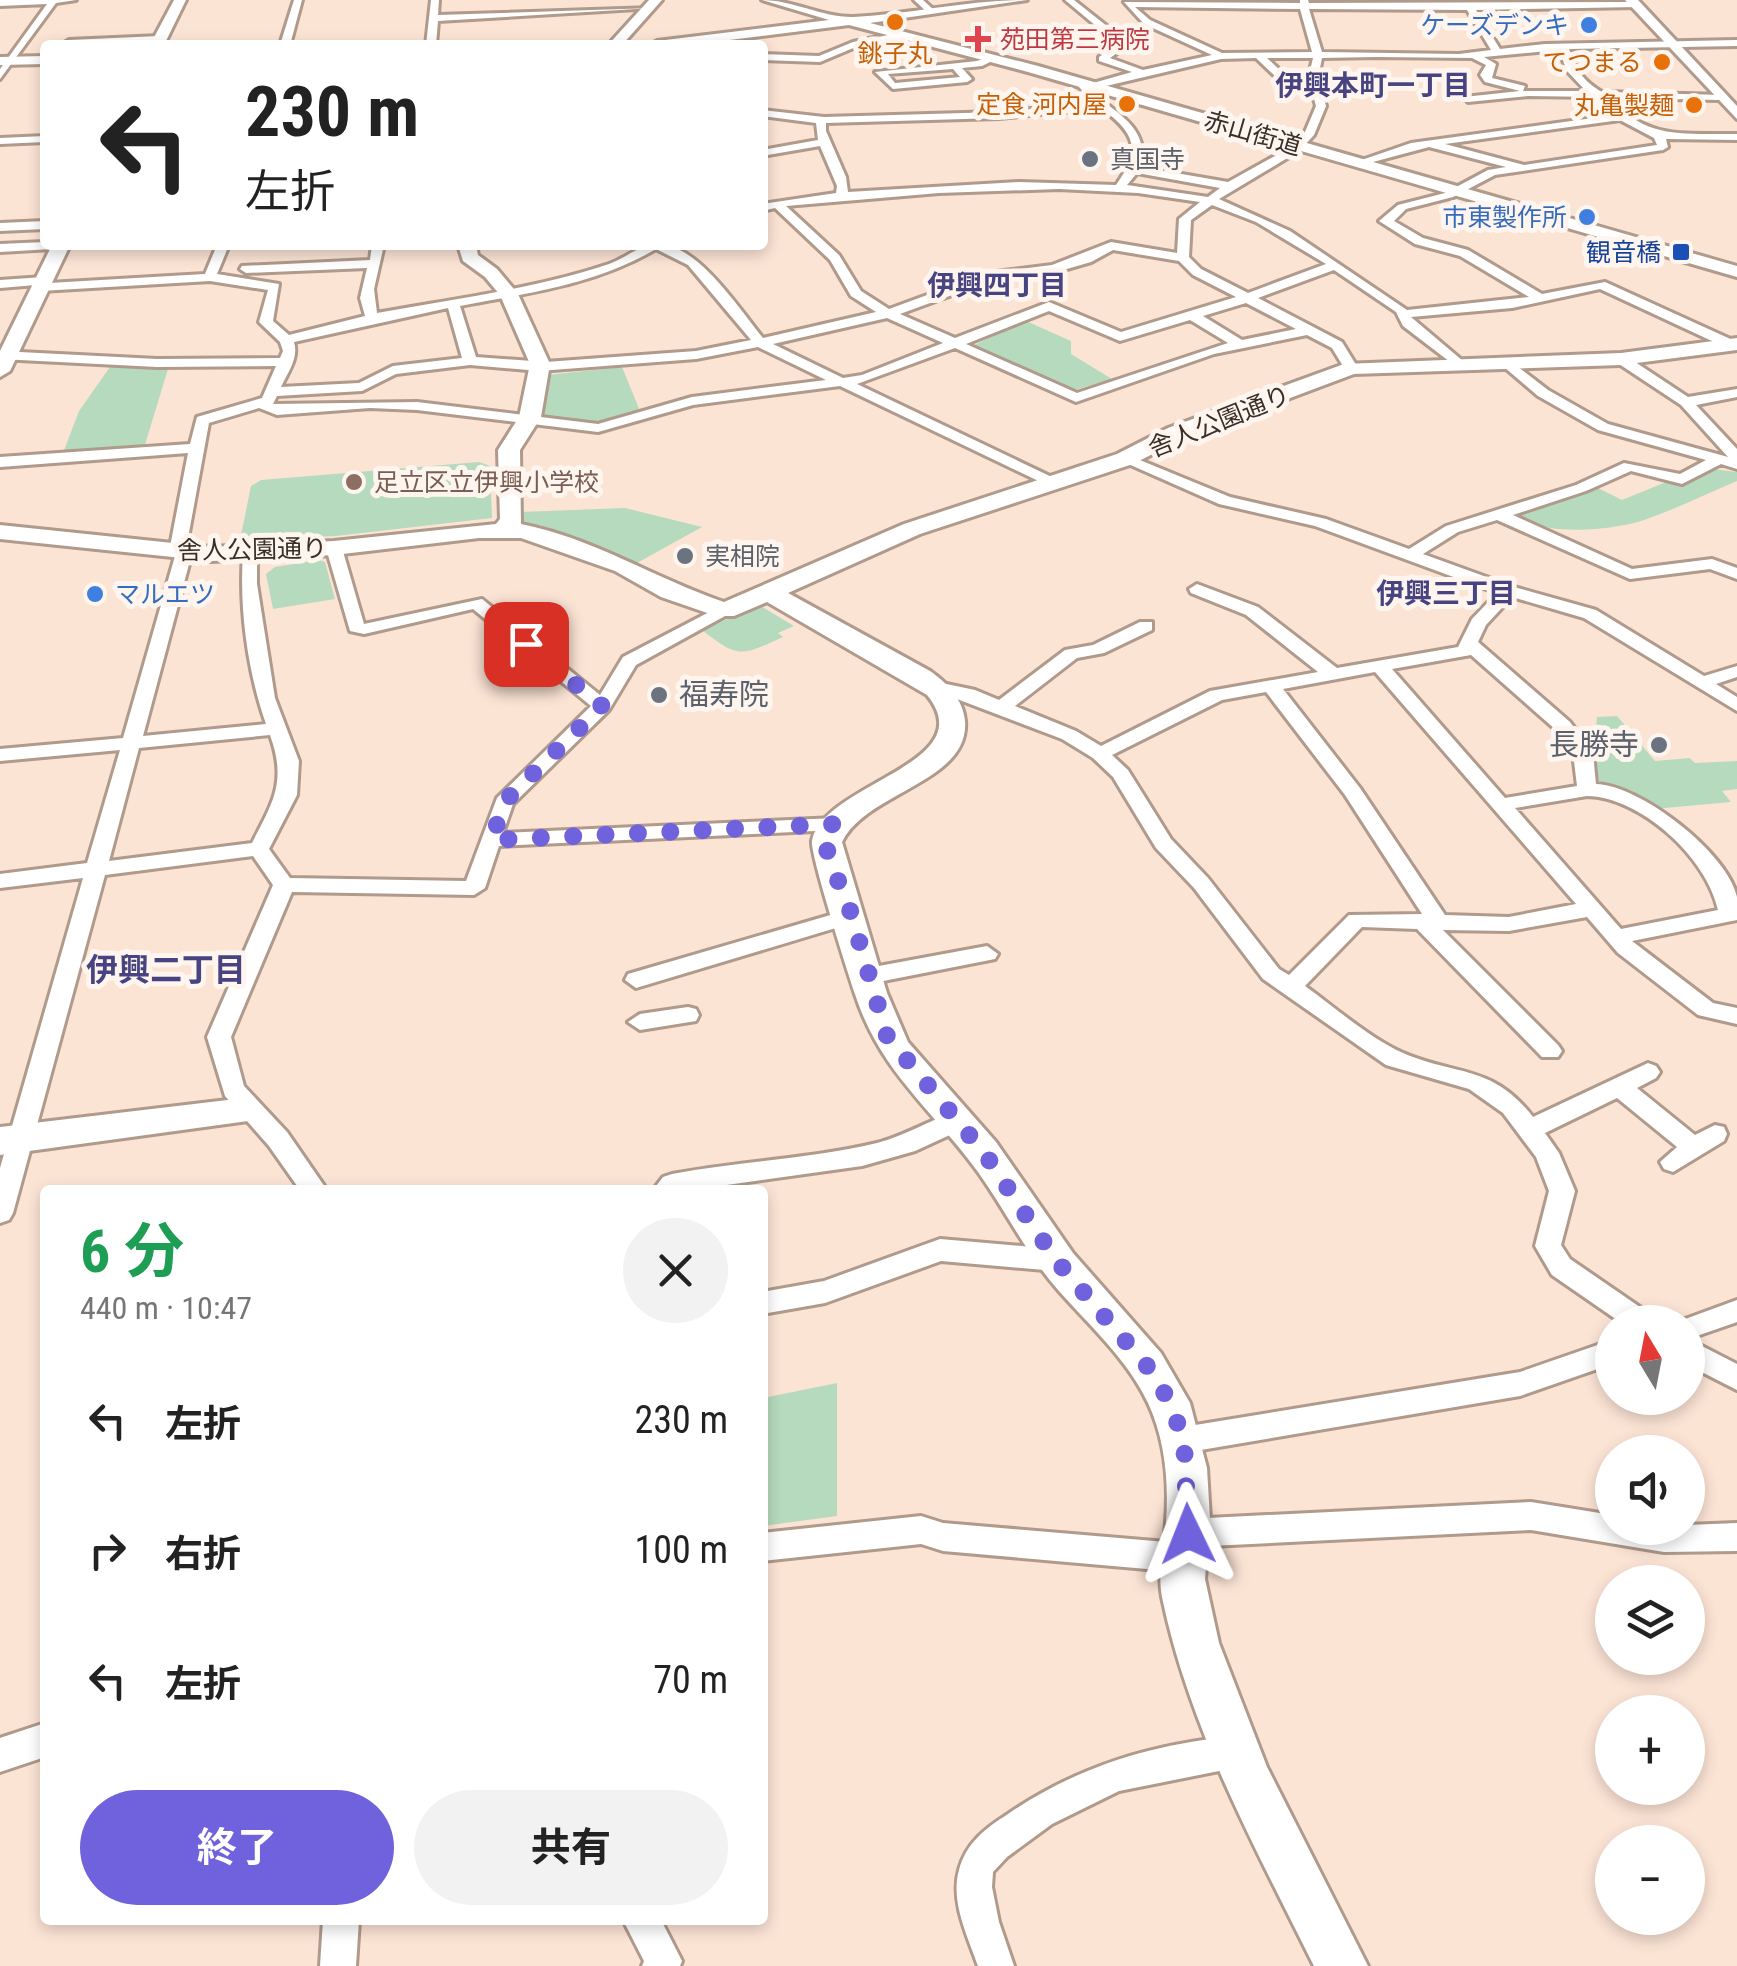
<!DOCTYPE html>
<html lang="ja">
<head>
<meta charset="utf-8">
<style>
	body { margin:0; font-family:"Roboto Condensed","Noto Sans JP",sans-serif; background:#f2f2f2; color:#222; height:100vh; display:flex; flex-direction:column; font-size:38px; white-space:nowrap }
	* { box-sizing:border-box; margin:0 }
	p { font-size:32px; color:#767676 }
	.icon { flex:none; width:55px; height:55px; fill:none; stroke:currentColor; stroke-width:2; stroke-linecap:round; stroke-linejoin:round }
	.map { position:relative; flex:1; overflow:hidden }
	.details { position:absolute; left:40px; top:1185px; width:728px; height:740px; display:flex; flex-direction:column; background:#fff; border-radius:10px; box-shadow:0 5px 15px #0003 }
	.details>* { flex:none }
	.banner { position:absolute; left:40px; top:40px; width:728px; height:210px; border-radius:10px; box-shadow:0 5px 15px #0003; background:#fff; color:#222; overflow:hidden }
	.needle { width:65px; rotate:350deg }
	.buttons { position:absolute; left:1595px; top:1305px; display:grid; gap:20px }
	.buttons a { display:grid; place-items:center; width:110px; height:110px; border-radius:50%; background:#fff; box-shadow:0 5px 15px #0003; font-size:50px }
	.pin { position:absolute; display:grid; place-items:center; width:85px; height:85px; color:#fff; margin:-42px; border-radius:20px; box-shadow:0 5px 15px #0006 }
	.me { position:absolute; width:110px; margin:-55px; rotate:358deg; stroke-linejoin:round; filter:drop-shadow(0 0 8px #0008) }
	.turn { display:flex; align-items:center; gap:35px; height:210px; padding:0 40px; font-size:45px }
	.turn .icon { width:130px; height:130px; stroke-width:2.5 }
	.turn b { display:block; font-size:70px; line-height:85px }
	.round { display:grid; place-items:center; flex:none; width:105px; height:105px; border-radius:52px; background:#f2f2f2 }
	.overview { display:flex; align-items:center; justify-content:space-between; height:170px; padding:0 40px }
	h1 { font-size:60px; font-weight:700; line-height:75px; color:#1e9e55 }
	.cta { display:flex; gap:20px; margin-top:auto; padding:20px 40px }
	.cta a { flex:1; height:115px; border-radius:60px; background:#7062dd; color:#fff; font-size:40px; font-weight:700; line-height:115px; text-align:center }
	.cta a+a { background:#f2f2f2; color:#222 }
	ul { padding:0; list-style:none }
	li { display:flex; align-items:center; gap:30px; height:130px; padding:0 40px }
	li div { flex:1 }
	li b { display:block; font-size:38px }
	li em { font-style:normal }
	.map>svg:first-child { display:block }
	.green { fill:#b6dabd }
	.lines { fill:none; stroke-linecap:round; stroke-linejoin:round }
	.street-casing { stroke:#af9a8b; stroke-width:6 }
	.secondary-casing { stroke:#af9a8b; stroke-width:6 }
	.street { fill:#fff; fill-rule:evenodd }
	.secondary { fill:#fff; fill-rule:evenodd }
	.route { stroke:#7062dd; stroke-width:18; stroke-dasharray:0 32.4 }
	.food-dot { fill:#e8710a; stroke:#fef5ee; stroke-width:4 }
	.shop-dot { fill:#3f7fe0; stroke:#fef5ee; stroke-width:4 }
	.health-dot { fill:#e0444e; stroke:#fef5ee; stroke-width:4 }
	.worship-dot { fill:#6b7280; stroke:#fef5ee; stroke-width:4 }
	.transit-dot { fill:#1a4fb4; stroke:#fef5ee; stroke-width:4 }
	.education-dot { fill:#8d6e63; stroke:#fef5ee; stroke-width:4 }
	.labels { text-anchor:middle; stroke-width:10; stroke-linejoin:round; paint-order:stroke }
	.far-shop-label { font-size:25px; fill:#366cbe; stroke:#fef5ee; text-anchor:end }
	.far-health-label { font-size:25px; fill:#be3a42; stroke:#fef5ee; text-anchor:start }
	.far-food-label { font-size:25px; fill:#c56008; stroke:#fef5ee; text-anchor:end }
	.far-street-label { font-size:25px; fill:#382f29; stroke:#fef5ee }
	.far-worship-label { font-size:25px; fill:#5b616d; stroke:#fef5ee; text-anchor:start }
	.far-transit-label { font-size:25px; fill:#164399; stroke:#fef5ee; text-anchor:end }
	.far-education-label { font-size:25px; fill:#785e54; stroke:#fef5ee; text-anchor:start }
	.far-neighbourhood-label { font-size:28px; font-weight:bold; fill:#484381; stroke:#fef5ee }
	.worship-label { font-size:30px; fill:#5b616d; stroke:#fef5ee; text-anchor:start }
	.neighbourhood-label { font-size:32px; font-weight:bold; fill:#484381; stroke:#fef5ee }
</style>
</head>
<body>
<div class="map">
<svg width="1737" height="1966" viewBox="0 0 1737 1966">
	<rect width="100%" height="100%" fill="#fce4d5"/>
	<g class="green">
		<path d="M1026 321 1071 341V354L1112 379 1071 391 974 345Z"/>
		<path d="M110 367 168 369 144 448 63 453 79 411Z"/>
		<path d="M622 367 640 411 591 423 541 416 547 375Z"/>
		<path d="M479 462 490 466 492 518 336 536 240 540 251 486 261 480Z"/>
		<path d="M1713 469 1737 472V481C1706 494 1676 509 1644 520 1616 530 1538 538 1518 514L1598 488 1622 500 1671 480 1684 483Z"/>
		<path d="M625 508 702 527 637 563 540 525 521 524 520 512Z"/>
		<path d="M319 560 325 562 335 599 273 609 266 574 275 567Z"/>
		<path d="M759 605 794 626 778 633 783 637C741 656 739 659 702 630Z"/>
		<path d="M1617 716 1655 761 1690 758 1695 763 1737 761V789L1722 791 1731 802 1654 809 1591 777 1597 717Z"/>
		<path d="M837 1383V1516L763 1526V1398Z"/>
	</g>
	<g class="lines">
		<defs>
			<g id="street">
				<path d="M0 0H76L56 3 0 79V69L47 4 0 6Z"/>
				<path d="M294 0H302L290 45H280Z"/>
				<path d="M431 0H439L438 15 653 8 438 21 436 45H426Z"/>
				<path d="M914 0H923L935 11 928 13Z"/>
				<path d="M1065 0H1074L1122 38 1124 48 1110 58 1143 70 1212 55 1144 24 1124 2 1300 3V0H1308L1309 3 1635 2 1638 7 1476 10 1500 49 1545 44 1737 40V46L1569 49C1576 70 1583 81 1602 92L1724 95 1720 100 1614 98C1642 141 1691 133 1737 134V140L1666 139 1668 147 1663 150 1495 175 1453 197 1406 209 1394 221 1423 238 1468 250 1542 294 1605 282 1737 342V348H1727L1600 289 1512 308 1411 317 1463 361V367L1458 368 1403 326 1396 312 1334 270 1258 298 1342 342 1358 368 1351 372 1346 371 1332 348 1307 335 1214 354 1076 402 955 348 857 384 1056 479V485L1051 487 840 386 693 405 598 432 417 410 370 408 277 415 259 408 209 423 186 549 192 553 143 736 266 724C248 673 239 609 243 554L257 551V584L275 698 299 761 297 795 269 849 290 878 466 881 497 798 591 706 473 609 364 634 350 631 326 548 334 543 342 548 364 624 482 599 600 695 623 657 719 607H731L734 611 636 665 609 710 513 804 503 833 836 818 846 824 836 830 499 846 485 888 474 895 292 892 231 1037 244 1086 287 1132 327 1190H300L269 1146 225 1096 207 1037 273 885 253 856 105 875 13 1213 9 1220 0 1223V1168L83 878 0 888V874L87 863 120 750 0 761V749L123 738 175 556 169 552 188 453 0 467V457L190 444 197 417 262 398 276 366 157 367 0 359V351L157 359 280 358 283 351 280 342 259 322 268 290 210 281 41 291 36 285 0 288V280L44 277 49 283 205 274 217 245H229L217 274 279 284 273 321 289 335 365 316 360 298 367 268 246 273 240 269 242 266 370 260 372 245H384L374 289 377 313C454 299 534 289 609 264 629 257 642 241 665 245 702 251 740 310 763 338L876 312 851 296 830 260 775 208 762 211V204L836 193 837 186 820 146 762 156V150L818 140 816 123 762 116V110L824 117 999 112 1094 103 1079 87 1132 72 1099 61V57L1114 47V41ZM1135 7 1300 9 1312 52 1222 53 1150 20ZM1309 9 1467 10 1491 50 1459 54 1322 52ZM1559 50 1567 71 1586 91H1523L1525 86 1492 78 1496 64 1484 57ZM1376 57 1472 58 1486 65 1480 75 1485 82 1520 91 1464 97 1468 102 1528 96 1598 97 1607 102 1615 115 1411 143 1353 163 1358 166 1429 147 1506 167 1488 170 1445 193 1398 205 1379 221 1415 244 1460 256 1529 297 1407 310 1290 231 1219 199 1299 151 1314 135 1326 106 1318 78 1322 58ZM1256 58 1277 78 1309 81 1316 106 1305 132 1291 147 1228 182 1141 167C1150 126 1115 113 1089 90L1221 59ZM1267 58H1313L1309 75 1283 73ZM1101 108C1135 133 1142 149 1116 185L1019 182 848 192 846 177 826 131V123L999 118ZM1620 120 1654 138 1657 145 1524 165 1445 144ZM1137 173 1220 188 1208 197 1127 185ZM1059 189 1138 193 1200 202 1179 219 1177 253 1111 242 1052 265 987 273 889 309 861 291 839 255 786 206 939 193ZM1212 205 1256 222 1326 264 1248 293 1201 269 1189 257 1191 220ZM656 249 688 265 751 340 696 351 546 362 476 357 460 306C528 293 595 285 656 249ZM1113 250 1179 261 1193 275 1236 297 1121 332 1049 302 955 338 900 314 993 280 1053 273 1091 262ZM1246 303 1296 329 1242 340 1203 316ZM448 308 462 358 393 366 359 383 281 387C288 372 299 358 294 342ZM1049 311 1120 341 1190 320 1228 343 1077 393 966 344ZM887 318 943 343 862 375 843 378 773 344ZM758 347 826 380 692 397 598 424 417 402 273 404 277 396 362 391 396 374 470 365 539 371 696 359ZM270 735C287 782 273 802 252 843L109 861 139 748Z"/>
				<path d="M898 33 901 38 858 46 820 62 762 60V54L819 56 853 42Z"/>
				<path d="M160 36 163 41 64 43 69 40Z"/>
				<path d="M988 57 996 59 982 66 962 68 972 79 967 82 893 89 875 72 977 61ZM953 69 960 77 895 83 888 74Z"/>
				<path d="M45 136V142L0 144V138Z"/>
				<path d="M45 221V229L0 231V223Z"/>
				<path d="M45 242V245H58L52 249 0 252V244Z"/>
				<path d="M1616 356H1626L1688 397 1737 389V397L1696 405 1737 449V469L1721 464 1682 484 1631 471 1586 491 1513 515 1632 569 1712 559 1737 568V579L1710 569 1630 579 1497 520 1458 532 1423 554 1514 587 1596 610 1704 676 1737 666V677L1716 684 1737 697V711L1584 618 1512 597 1486 625 1478 642 1570 722 1593 753 1596 784C1640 785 1728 853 1737 897 1737 904 1737 913 1737 920L1632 941 1713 1003 1737 1008V1024L1698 1015 1618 953 1587 917 1509 931 1443 930 1558 1045 1562 1051 1558 1057H1542L1417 929 1362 927 1305 986C1334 1007 1371 1039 1403 1053 1456 1076 1492 1064 1533 1117L1648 1063 1656 1066 1660 1072 1656 1078 1637 1088 1695 1135 1715 1125 1724 1127 1727 1134 1724 1141 1673 1172 1664 1169 1660 1162 1677 1147 1617 1098 1545 1133 1559 1153 1575 1191 1561 1245 1570 1259 1650 1314 1653 1322H1620L1552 1275 1535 1246 1549 1191 1536 1157 1503 1113 1469 1089 1386 1065 1263 979 1194 888 1156 848 1113 777 1093 758 1062 739 928 688 937 682 975 690 999 700 1065 650 1093 645 1140 622H1152V630L1104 653 1077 658 1015 706 1076 731 1101 746 1210 691 1318 672 1246 615 1191 593 1189 589 1197 584 1258 607 1337 668 1458 647 1472 619 1497 593 1315 526 1219 504 1117 459 1130 456 1230 497 1326 519 1409 549 1446 526 1576 485 1624 463 1680 474 1706 460 1598 430 1538 396 1504 367V361L1509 360 1548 390 1608 424 1728 457 1681 405 1616 362ZM1471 655 1556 730 1573 753 1577 786 1505 798 1392 669ZM1375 672 1576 904 1509 917 1445 915 1360 788 1283 689ZM1266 692 1345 795 1422 914 1349 915 1289 975 1279 969 1208 878 1171 839 1128 770 1112 755 1222 700ZM1587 796C1641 797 1707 858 1718 910L1621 929 1515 808Z"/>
				<path d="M851 909 859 911 862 916 859 921 636 988 625 980 628 974Z"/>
				<path d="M987 946 998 954 995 959 868 984 857 976 868 968Z"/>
				<path d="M688 1007 696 1009 699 1015 696 1021 640 1030 628 1022 640 1014Z"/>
				<path d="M956 1112 965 1114 968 1121 965 1128 915 1151 862 1166 691 1190H653L663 1177 672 1174C740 1161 810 1159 877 1143 905 1136 929 1120 956 1112Z"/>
				<path d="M940 1239 1056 1249 1065 1252 1069 1260 1065 1268 1056 1271 941 1261 825 1303 762 1314V1292L824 1281Z"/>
				<path d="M1737 1300V1322L1688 1339V1322H1677Z"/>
				<path d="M1688 1339 1737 1364V1390L1688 1365Z"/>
				<path d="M1612 1340V1364L1520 1396 1183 1453 1173 1449 1169 1440 1173 1431 1183 1427 1520 1372Z"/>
				<path d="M1531 1502 1612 1515V1528L1737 1523V1551L1664 1552 1531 1530 1190 1547 1196 1558 1192 1568 1181 1572 943 1551 921 1544 762 1561V1533L921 1516 943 1523 1178 1543 1173 1533 1177 1523 1188 1519Z"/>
				<path d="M45 1723V1757L0 1772V1738Z"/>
				<path d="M1237 1736 1249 1741 1254 1753 1249 1765 1119 1791 1052 1824 1007 1857 993 1872 992 1887 999 1922 1014 1966H978C968 1937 950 1901 959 1870 966 1843 986 1828 1008 1814 1078 1766 1153 1744 1237 1736Z"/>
				<path d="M323 1920H359L356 1966H320Z"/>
				<path d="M623 1920H661L682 1961 680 1966H642L644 1961Z"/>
			</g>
			<g id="secondary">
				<path d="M174 0H186L164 45H150Z"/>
				<path d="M649 0H662L622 45H608Z"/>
				<path d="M762 0C793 0 824 18 854 17 912 14 969 0 1027 0L870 23 1038 66 1737 266V277L1028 72 849 25 689 45H650L657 41 829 20Z"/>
				<path d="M1625 0H1638L1737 106V119Z"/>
				<path d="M45 56V64L0 65V57Z"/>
				<path d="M52 245H70L10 371 0 377V351Z"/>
				<path d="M458 245H476L478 255 497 269 518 294 550 364 541 417 520 450 521 524C593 538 656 579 724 602L904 524 1117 454 1168 428 1344 364 1621 353 1737 338V350L1621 365 1354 374 1184 438 1133 464 920 534 788 593 930 671C947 683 963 699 965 721 970 782 866 792 842 842L887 993 908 1042 996 1142 1073 1253 1161 1353 1190 1403 1207 1468 1210 1520 1205 1579 1219 1643 1267 1767 1368 1966H1314C1255 1847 1189 1728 1162 1597 1157 1571 1165 1547 1166 1522 1169 1483 1165 1439 1148 1403 1128 1360 1090 1326 1059 1291 1027 1255 1006 1211 978 1172 933 1110 880 1072 855 994 848 973 810 854 812 841 823 783 984 764 927 695L767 602 734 616H716L661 597 615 571 521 538H479L334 555 211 561 0 539V525L211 547 334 541 496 524 500 519 498 450 519 417 530 364 500 295 485 277 463 261Z"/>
				<path d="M236 1099 248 1103 254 1112 248 1121 0 1155V1127Z"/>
			</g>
		</defs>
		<use href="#street" class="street-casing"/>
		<use href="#secondary" class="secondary-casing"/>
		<use href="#street" class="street"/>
		<use href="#secondary" class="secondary"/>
	</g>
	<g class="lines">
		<path class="route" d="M526 644 602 706 504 802 492 840 836 824 827 847 828 859 847 900 887 1036 985 1154 1056 1260 1147 1366 1168 1399 1184 1440 1188 1534"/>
	</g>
	<g class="food-dot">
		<circle cx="895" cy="22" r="10"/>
		<circle cx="1662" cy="62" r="10"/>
		<circle cx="1127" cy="104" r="10"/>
		<circle cx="1694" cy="105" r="10"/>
	</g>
	<g class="shop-dot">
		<circle cx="1589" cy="25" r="10"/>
		<circle cx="1587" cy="217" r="10"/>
		<circle cx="95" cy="594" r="10"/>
	</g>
	<path class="health-dot" d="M973 24h10v10h10v10h-10v10h-10v-10h-10v-10h10z"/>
	<g class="worship-dot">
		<circle cx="1090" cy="159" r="10"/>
		<circle cx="685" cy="556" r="10"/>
		<circle cx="659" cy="695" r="10"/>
		<circle cx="1659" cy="745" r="10"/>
	</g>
	<rect class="transit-dot" x="1671" y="242" width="20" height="20" rx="5"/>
	<circle class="education-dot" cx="354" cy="482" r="10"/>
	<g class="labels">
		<g class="far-shop-label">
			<text x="1569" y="34">ケーズデンキ</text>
			<text x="1567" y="226">市東製作所</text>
			<text x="115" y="603" text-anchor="start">マルエツ</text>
		</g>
		<g class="far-health-label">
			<text x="1000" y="48">苑田第三病院</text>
		</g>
		<g class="far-food-label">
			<text x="895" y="62" text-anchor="middle">銚子丸</text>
			<text x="1642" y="71">てつまる</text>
			<text x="1107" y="113">定食 河内屋</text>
			<text x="1674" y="114">丸亀製麺</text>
		</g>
		<g class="far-street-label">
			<text transform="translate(1253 133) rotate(16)" y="9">赤山街道</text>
			<text transform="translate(1219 421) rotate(-22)" y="9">舎人公園通り</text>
			<text transform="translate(252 549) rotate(-1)" y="9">舎人公園通り</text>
		</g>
		<g class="far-worship-label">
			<text x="1110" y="168">真国寺</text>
			<text x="705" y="565">実相院</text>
		</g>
		<g class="far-transit-label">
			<text x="1661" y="261">観音橋</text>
		</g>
		<g class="far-education-label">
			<text x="374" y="491">足立区立伊興小学校</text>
		</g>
		<g class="far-neighbourhood-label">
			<text x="1373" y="95">伊興本町一丁目</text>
			<text x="997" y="295">伊興四丁目</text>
			<text x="1446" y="603">伊興三丁目</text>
		</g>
		<g class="worship-label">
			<text x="679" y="705">福寿院</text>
			<text x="1639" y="755" text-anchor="end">長勝寺</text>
		</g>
		<g class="neighbourhood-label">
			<text x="166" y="981">伊興二丁目</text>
		</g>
	</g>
</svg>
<div class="buttons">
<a><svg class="needle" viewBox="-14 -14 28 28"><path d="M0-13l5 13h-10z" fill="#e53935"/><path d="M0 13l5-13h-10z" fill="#767676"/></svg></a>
<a><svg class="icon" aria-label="sound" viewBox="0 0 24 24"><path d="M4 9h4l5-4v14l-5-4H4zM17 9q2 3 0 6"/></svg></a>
<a><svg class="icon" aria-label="layers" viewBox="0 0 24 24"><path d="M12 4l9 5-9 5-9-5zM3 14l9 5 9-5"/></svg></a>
<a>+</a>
<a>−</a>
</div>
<div class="pin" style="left:526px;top:644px;background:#d93025"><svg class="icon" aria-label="arrive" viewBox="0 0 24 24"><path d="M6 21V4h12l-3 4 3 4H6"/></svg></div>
<svg class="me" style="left:1188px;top:1534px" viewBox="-20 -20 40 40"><path d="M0-17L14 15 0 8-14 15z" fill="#7062dd" stroke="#fff" stroke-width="4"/></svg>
<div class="banner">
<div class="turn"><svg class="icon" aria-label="left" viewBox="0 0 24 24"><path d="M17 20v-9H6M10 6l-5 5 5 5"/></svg><div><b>230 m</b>左折</div></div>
</div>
<section class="details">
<div class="overview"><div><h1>6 分</h1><p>440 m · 10:47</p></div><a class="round"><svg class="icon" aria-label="close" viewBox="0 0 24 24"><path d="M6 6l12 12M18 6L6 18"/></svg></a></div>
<ul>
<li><svg class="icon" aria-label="left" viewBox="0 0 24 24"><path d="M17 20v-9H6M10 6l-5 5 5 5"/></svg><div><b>左折</b></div><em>230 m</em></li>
<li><svg class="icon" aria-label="right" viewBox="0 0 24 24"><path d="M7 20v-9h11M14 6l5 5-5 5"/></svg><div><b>右折</b></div><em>100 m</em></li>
<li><svg class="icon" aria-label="left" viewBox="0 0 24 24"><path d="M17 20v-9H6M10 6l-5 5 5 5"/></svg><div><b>左折</b></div><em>70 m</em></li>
</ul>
<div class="cta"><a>終了</a><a>共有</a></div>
</section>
</div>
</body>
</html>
